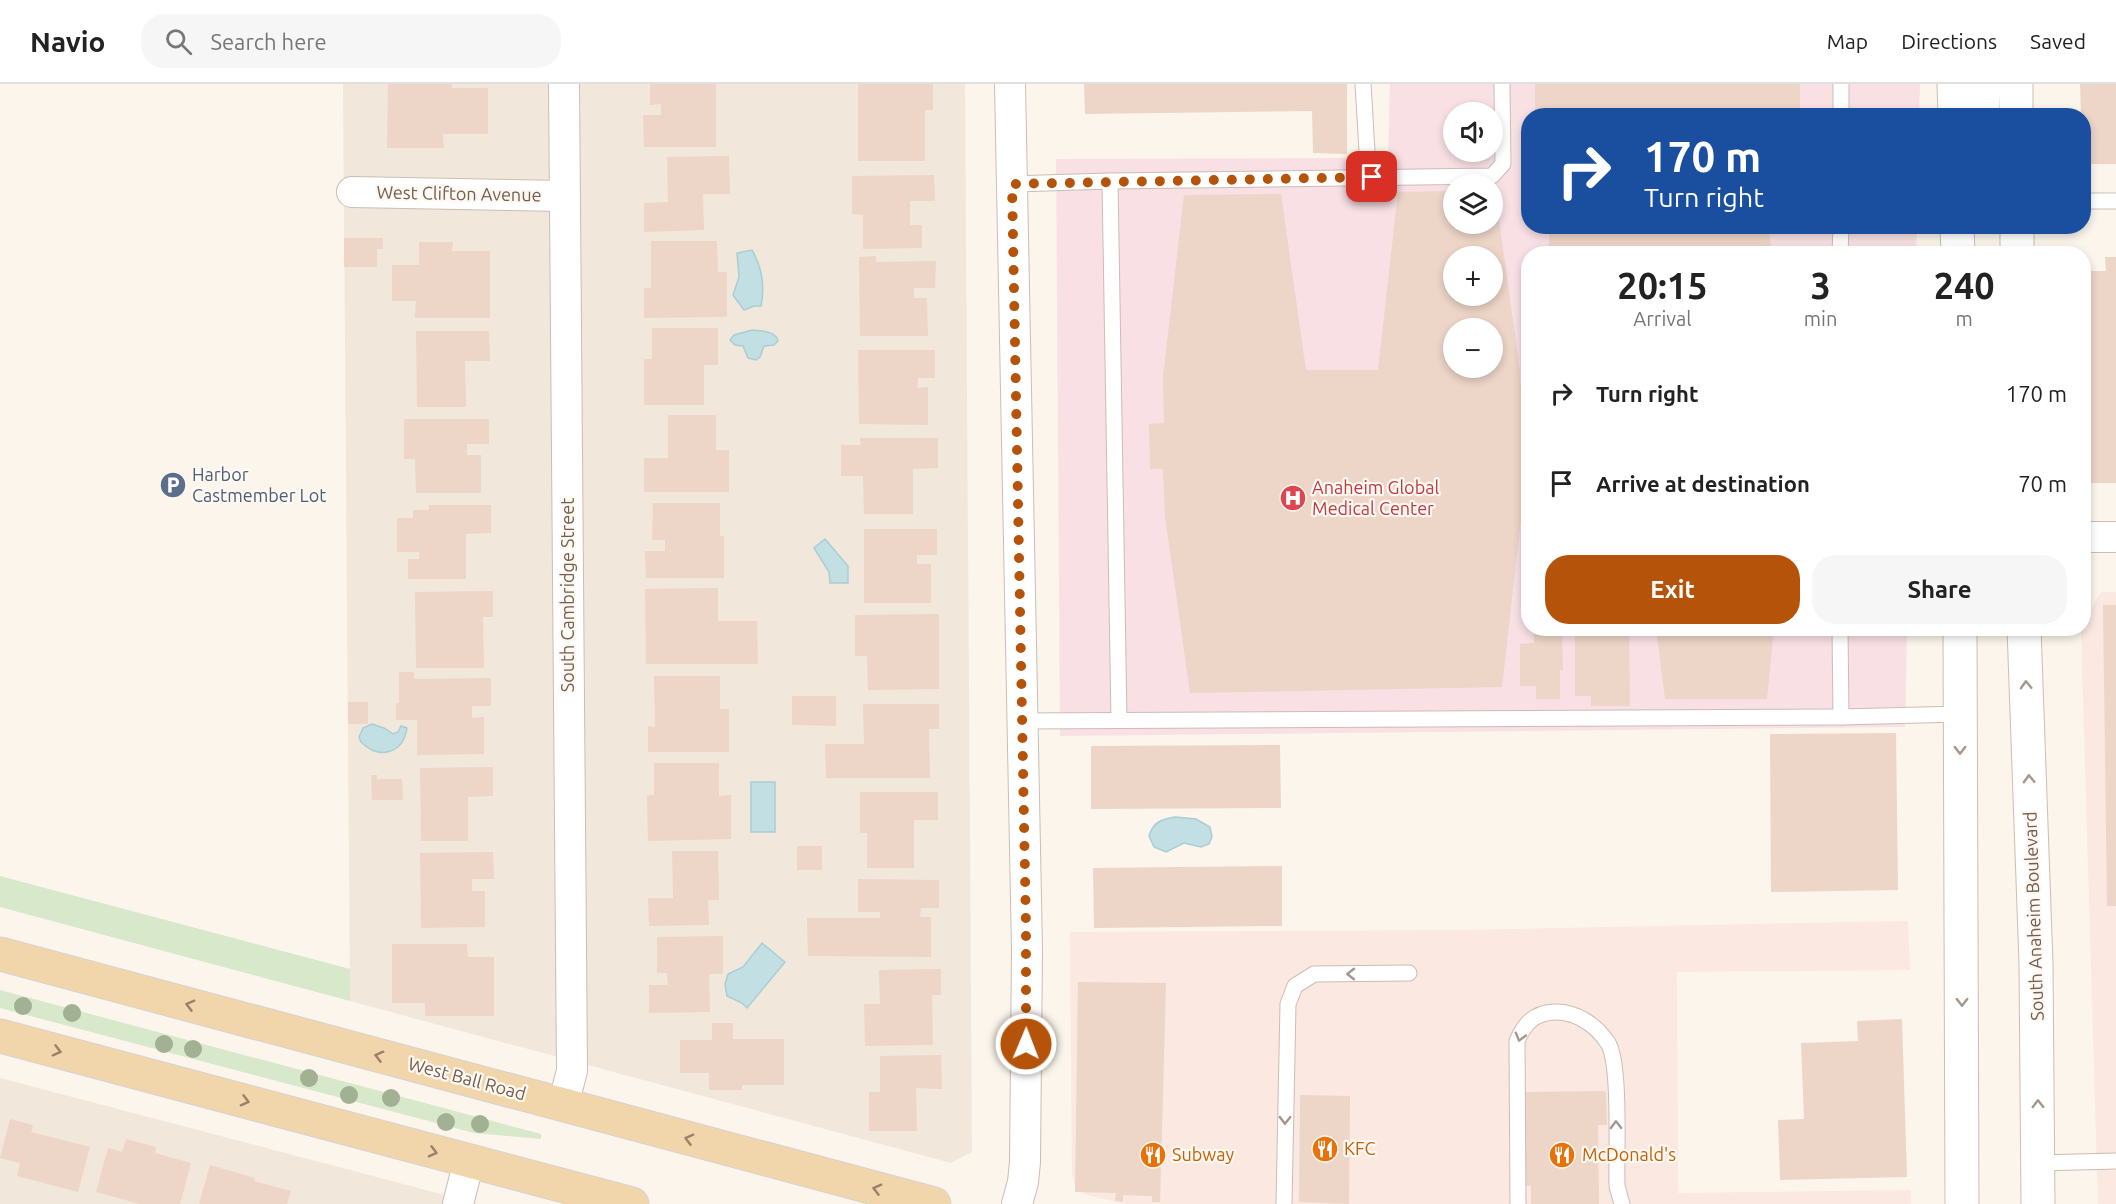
<!DOCTYPE html>
<html lang="en">
<head>
<meta charset="utf-8">
<style>
	body { margin:0; font-family:Ubuntu,sans-serif; background:#f6f6f6; color:#222; height:100vh; display:flex; flex-direction:column; font-size:22px; white-space:nowrap }
	* { box-sizing:border-box; margin:0 }
	p { font-size:20px; color:#767676 }
	.icon { flex:none; width:33px; height:33px; fill:none; stroke:currentColor; stroke-width:2; stroke-linecap:round; stroke-linejoin:round }
	.map { position:relative; flex:1; overflow:hidden }
	.panel { position:absolute; left:1521px; top:162px; width:570px; height:390px; display:flex; flex-direction:column; background:#fff; border-radius:24px; box-shadow:0 3px 9px #0003 }
	.panel>* { flex:none }
	.hud { position:absolute; left:1521px; top:24px; width:570px; height:126px; border-radius:24px; box-shadow:0 3px 9px #0003; background:#1a4fa0; color:#fff; overflow:hidden }
	.controls { position:absolute; left:1443px; top:18px; display:grid; gap:12px }
	.controls a { display:grid; place-items:center; width:60px; height:60px; border-radius:50%; background:#fff; box-shadow:0 3px 9px #0003; font-size:30px }
	.pin { position:absolute; display:grid; place-items:center; width:51px; height:51px; color:#fff; margin:-26px; border-radius:12px; box-shadow:0 3px 9px #0006 }
	.me { position:absolute; width:66px; margin:-33px; rotate:1deg; stroke-linejoin:round; filter:drop-shadow(0 0 4px #0008) }
	.turn { display:flex; align-items:center; gap:21px; height:126px; padding:0 24px; font-size:27px }
	.turn .icon { width:78px; height:78px; stroke-width:2.5 }
	.turn b { display:block; font-size:42px; line-height:51px }
	.eta { display:flex; justify-content:space-evenly; align-items:center; height:102px; text-align:center }
	.eta b { font-size:36px; font-weight:600; line-height:42px }
	.cta { display:flex; gap:12px; margin-top:auto; padding:12px 24px }
	.cta a { flex:1; height:69px; border-radius:24px; background:#b45309; color:#fff; font-size:24px; font-weight:600; line-height:69px; text-align:center }
	.cta a+a { background:#f6f6f6; color:#222 }
	ul { padding:0; list-style:none }
	li { display:flex; align-items:center; gap:18px; height:90px; padding:0 24px }
	li div { flex:1 }
	li b { display:block; font-size:22px }
	li em { font-style:normal }
	header { display:flex; align-items:center; gap:36px; box-sizing:border-box; height:84px; padding:0 30px; background:#fff; border-bottom:2px solid #e0e0e0 }
	header strong { font-size:28px }
	nav { display:flex; gap:33px; margin-inline-start:auto; font-size:21px }
	.search { width:420px; height:54px; background:#f6f6f6; display:flex; align-items:center; gap:15px; box-sizing:border-box; padding:0 21px; border-radius:24px; color:#767676; font-size:22px }
	.map>svg:first-child { display:block }
	.residential { fill:#f2e7db }
	.commercial { fill:#fae8e1 }
	.medical { fill:#f8e0e4; fill-rule:evenodd }
	.green { fill:#d7e8cb }
	.water { fill:#c2dfe3; stroke:#a9ced4; stroke-width:1.5 }
	.building { fill:#edd5c7; fill-rule:evenodd }
	.lines { fill:none; stroke-linecap:round; stroke-linejoin:round }
	.lane-casing { stroke:#ccbdb3; stroke-width:17 }
	.street-casing { stroke:#ccbdb3; stroke-width:32 }
	.secondary-casing { stroke:#cebdb0; stroke-width:35 }
	.primary-casing { stroke:#d8d2ce; stroke-width:35 }
	.lane { stroke:#fff; stroke-width:15 }
	.street { stroke:#fff; stroke-width:30 }
	.secondary { stroke:#fff; stroke-width:33 }
	.primary { stroke:#f1d6ac; stroke-width:33 }
	.tree { fill:#a2b093 }
	.oneway { stroke:#a5968e }
	.oneway2 { stroke:#9a816c }
	.route { stroke:#b45309; stroke-width:10; stroke-dasharray:0 18 }
	.labels { text-anchor:middle; stroke-width:4.5; stroke-linejoin:round; paint-order:stroke }
	.street-label { font-size:18px; fill:#745d51; stroke:#fdf9f2 }
	.service-label { font-size:18px; fill:#4e5e75; stroke:#fdf9f2; text-anchor:start }
	.health-label { font-size:18px; fill:#be3a42; stroke:#fdf9f2; text-anchor:start }
	.food-label { font-size:18px; fill:#c56008; stroke:#fdf9f2; text-anchor:start }
</style>
</head>
<body>
<header>
<strong>Navio</strong>
<div class="search"><svg class="icon" aria-label="search" viewBox="0 0 24 24"><circle cx="10" cy="10" r="6"/><path d="M15 15l6 6"/></svg>Search here</div>
<nav><a>Map</a><a>Directions</a><a>Saved</a></nav>
</header>
<div class="map">
<svg width="2116" height="1120" viewBox="0 0 2116 1120">
	<rect width="100%" height="100%" fill="#fbf5ec"/>
	<g class="residential">
		<path d="M343 0H965L972 1068 951 1079 350 917Z"/>
		<path d="M0 994 392 1097 478 1120H0Z"/>
	</g>
	<g class="commercial">
		<path d="M2101 508H2116V1120H2098L2081 545 2084 544V536Z"/>
		<path d="M1908 837 1910 886 1677 888 1678 1109 1911 1106V1120H1124L1084 1110 1076 1104 1072 1091 1070 848 1462 846Z"/>
	</g>
	<path class="medical" d="M1390 0H1920L1919 31 1528 32V142L1917 143 1916 169 1528 170V544L1907 545 1905 643 1060 652 1056 75 1388 74ZM1454 28H1492V68H1454ZM1454 100H1492V140H1454ZM1454 172H1492V212H1454ZM1454 244H1492V284H1454Z"/>
	<g class="green">
		<path d="M0 792 350 885V917L0 823Z"/>
		<path d="M0 906 541 1050V1055L474 1049 0 924Z"/>
	</g>
	<g class="water">
		<path d="M752 166C762 183 765 202 761 222H754L744 226 733 211 739 193 737 169Z"/>
		<path d="M752 246C762 247 776 247 778 257L774 261 764 262 760 273 756 276 748 274 743 262 735 261 730 256 734 251Z"/>
		<path d="M825 455 848 482V499H830L829 488 814 464Z"/>
		<path d="M372 640 384 644 393 650 398 648 401 642 407 644C403 670 379 676 361 658L359 653 363 644Z"/>
		<rect x="751" y="698" width="24" height="50"/>
		<path d="M1175 733 1196 735 1210 743 1212 753 1209 760 1201 763 1184 759 1166 768 1154 763 1149 752C1153 738 1162 735 1175 733Z"/>
		<path d="M762 859 785 878 747 924 742 919 727 912 725 900 728 890 743 883Z"/>
	</g>
	<g class="building">
		<path d="M388 0H452V4H488V50H443L444 64H387Z"/>
		<path d="M650 0H716V63H644L643 31H661V20L650 21Z"/>
		<path d="M858 0H933V26H925V77H858Z"/>
		<path d="M1084 0H1347V70L1313 69 1312 27 1085 30Z"/>
		<rect x="1535" y="0" width="265" height="32"/>
		<path d="M2080 0H2116V80H2084V32H2081Z"/>
		<path d="M729 72 730 110H703L704 146 644 148V119L668 118 667 73Z"/>
		<path d="M934 91 935 117H910V141H922V164L863 165V131L852 130V92Z"/>
		<path d="M1454 107V140H1492V107H1495L1520 287V301L1528 300V321H1521L1522 427 1502 603 1190 609 1165 432 1163 385H1150L1149 340 1164 339 1163 293 1184 111 1281 110 1306 286H1378L1398 108ZM1454 172H1492V212H1454ZM1454 244H1492V284H1454Z"/>
		<path d="M1549 142H1768L1772 170H1549Z"/>
		<path d="M344 154H383V165H377V183H344Z"/>
		<path d="M651 157H717L718 188H727V233L644 234V204H651Z"/>
		<path d="M419 158H453L452 167H490V234H415L416 217H392V181H419Z"/>
		<path d="M876 172V178L936 177 935 204H914V214H927L928 252H860L859 173Z"/>
		<path d="M2105 173H2116V399H2084V187H2106Z"/>
		<path d="M652 244H718V281H704V321H644V275H652Z"/>
		<path d="M416 247H489L490 277H465L466 323H417Z"/>
		<path d="M858 266H935V294H918L917 304 928 303V341L859 340Z"/>
		<path d="M668 331H716V366H729V408H644V374H668Z"/>
		<path d="M404 335H489V360H467V371H481V409H416L415 375H404Z"/>
		<path d="M860 354H938V384L913 385V430H864L863 392H841V361H861Z"/>
		<path d="M653 419H720V452H724V494H646L645 467H665V456H652Z"/>
		<path d="M429 421H491V449L466 450V495H408V475H419V468H397V434H413V426H429Z"/>
		<path d="M864 445H937V471H917V480H931V519H864Z"/>
		<path d="M718 504V537H757L758 580H646L645 505Z"/>
		<path d="M493 507V533H483L484 584H416L415 508Z"/>
		<path d="M2103 521H2116V822H2107Z"/>
		<path d="M939 530V605L868 606 867 572H855V531Z"/>
		<path d="M1534 544H1562L1563 586H1560V615H1536V602H1520V560L1534 559Z"/>
		<path d="M1590 544H1629L1630 622H1591V612H1575V547L1590 546Z"/>
		<path d="M1656 544H1774L1767 615H1665Z"/>
		<path d="M399 588H414V595L491 594V622H472V634L484 633V670L417 671V636H396V619H399Z"/>
		<path d="M654 592H720V625H729V668H648V642L655 643Z"/>
		<path d="M792 612H836V642L792 641Z"/>
		<rect x="348" y="618" width="20" height="22"/>
		<path d="M863 620H939V645H929L930 694H826L825 660H864Z"/>
		<path d="M1896 649 1898 806 1771 808 1770 650Z"/>
		<path d="M1280 661 1281 724 1091 725V662Z"/>
		<path d="M654 679H719V712L731 711V755L648 757 647 711H654Z"/>
		<path d="M493 683V712L468 713V757H421L420 684Z"/>
		<path d="M371 691H377V695H402L403 716H372Z"/>
		<path d="M860 708H938V736H914V784H867V749H860Z"/>
		<rect x="797" y="762" width="25" height="24"/>
		<path d="M672 767H718L719 816H708L709 841 649 842 648 814H673Z"/>
		<path d="M493 768 494 795H472V807H485V843L421 844 420 769Z"/>
		<path d="M1282 782V842L1094 844 1093 784Z"/>
		<path d="M858 795 939 796V824H921L920 833H931V873L808 872 807 834H880V828H858Z"/>
		<path d="M723 852V890H709L710 928 649 929V901H668L667 889H657V853Z"/>
		<path d="M392 860H467L468 873H494V932H425V919H392Z"/>
		<path d="M941 885V911H932L933 961 865 962 864 920H880L879 886Z"/>
		<path d="M1078 898 1166 899 1160 1118H1152V1112L1123 1111V1118L1115 1117 1116 1109 1075 1108Z"/>
		<path d="M1902 935 1907 1093 1780 1096 1778 1036 1804 1035 1801 959 1858 957 1857 937Z"/>
		<path d="M712 939H733V955H784V1001H742V1006H709V989H680V956H712Z"/>
		<path d="M941 971 942 1005 916 1004 917 1047H869V1008H880V972Z"/>
		<path d="M1606 1007 1607 1041H1598L1599 1120H1531V1102H1526L1525 1008Z"/>
		<path d="M1300 1011 1350 1012 1349 1120 1299 1118Z"/>
		<path d="M10 1035 33 1041 31 1048 90 1063 78 1108 17 1092 20 1079 0 1074Z"/>
		<path d="M126 1055 156 1063 155 1069 191 1079 180 1120H140L96 1108 108 1064 122 1068Z"/>
		<path d="M210 1081 255 1094 254 1097 291 1107 287 1120H199Z"/>
	</g>
	<g class="lines">
		<defs>
			<g id="lane">
				<path d="M1363 0 1367 67"/>
				<path d="M1841 0V32"/>
				<path d="M1110 97 1492 92 1503 80 1502 0"/>
				<path d="M1012 100 1110 97 1119 636"/>
				<path d="M2084 117H2116"/>
				<path d="M1840 170 1841 142"/>
				<path d="M1840 544 1841 633"/>
				<path d="M1022 637 1841 633 1960 630"/>
				<path d="M2038 1079 2116 1077"/>
				<path d="M1284 1120 1288 920 1295 902 1314 890 1409 889"/>
				<path d="M1518 1120 1517 957C1524 940 1534 929 1554 928 1576 927 1596 941 1608 959 1621 980 1616 1073 1617 1102L1622 1120"/>
			</g>
			<g id="street">
				<path d="M1010 0 1027 866 1025 1078 1023 1098 1017 1120"/>
				<path d="M352 108 565 112"/>
				<path d="M2084 453H2116"/>
				<path d="M563 1021 572 987 564 0"/>
				<path d="M458 1120 469 1077"/>
			</g>
			<g id="secondary">
				<path d="M1954 0 1955 32"/>
				<path d="M2016 0V32"/>
				<path d="M1982 32 1984 0"/>
				<path d="M1957 142 1958 170"/>
				<path d="M2017 142V170"/>
				<path d="M1960 544 1962 1120"/>
				<path d="M2024 544 2036 880 2038 1120"/>
			</g>
			<g id="primary">
				<path d="M0 870 934 1120"/>
				<path d="M0 952 632 1120"/>
			</g>
		</defs>
		<use href="#lane" class="lane-casing"/>
		<use href="#street" class="street-casing"/>
		<use href="#secondary" class="secondary-casing"/>
		<use href="#primary" class="primary-casing"/>
		<use href="#lane" class="lane"/>
		<use href="#street" class="street"/>
		<use href="#secondary" class="secondary"/>
		<use href="#primary" class="primary"/>
	</g>
	<g class="tree">
		<circle cx="23" cy="922" r="9"/>
		<circle cx="72" cy="929" r="9"/>
		<circle cx="164" cy="960" r="9"/>
		<circle cx="193" cy="965" r="9"/>
		<circle cx="309" cy="994" r="9"/>
		<circle cx="349" cy="1011" r="9"/>
		<circle cx="391" cy="1014" r="9"/>
		<circle cx="446" cy="1038" r="9"/>
		<circle cx="480" cy="1040" r="9"/>
	</g>
	<defs><path id="oneway-chevron" d="M-2-3.5L2.5 0L-2 3.5" fill="none" stroke-width="1.6" stroke-linecap="round" stroke-linejoin="round" transform="scale(1.5)"/></defs>
	<g class="oneway">
		<use href="#oneway-chevron" transform="translate(2026 601) rotate(-92)"/>
		<use href="#oneway-chevron" transform="translate(1960 666) rotate(90)"/>
		<use href="#oneway-chevron" transform="translate(2029 695) rotate(-92)"/>
		<use href="#oneway-chevron" transform="translate(1351 890) rotate(180)"/>
		<use href="#oneway-chevron" transform="translate(1962 918) rotate(90)"/>
		<use href="#oneway-chevron" transform="translate(1520 953) rotate(106)"/>
		<use href="#oneway-chevron" transform="translate(2038 1020) rotate(-91)"/>
		<use href="#oneway-chevron" transform="translate(1285 1036) rotate(91)"/>
		<use href="#oneway-chevron" transform="translate(1616 1041) rotate(-91)"/>
	</g>
	<g class="oneway2">
		<use href="#oneway-chevron" transform="translate(190 921) rotate(-165)"/>
		<use href="#oneway-chevron" transform="translate(57 967) rotate(15)"/>
		<use href="#oneway-chevron" transform="translate(379 972) rotate(-165)"/>
		<use href="#oneway-chevron" transform="translate(245 1017) rotate(15)"/>
		<use href="#oneway-chevron" transform="translate(689 1055) rotate(-165)"/>
		<use href="#oneway-chevron" transform="translate(433 1068) rotate(15)"/>
		<use href="#oneway-chevron" transform="translate(877 1105) rotate(-165)"/>
	</g>
	<g class="lines">
		<path class="route" d="M1026 960V843L1012 100 1372 93"/>
	</g>
	<defs>
		<symbol id="parking-disc" viewBox="-11 -11 22 22"><circle r="9.5" fill="#5c6f8a" stroke="#fdf9f2"/><path d="M-3.5-5.5H1a3.5 3.5 0 0 1 0 7H-1V5.5H-3.5ZM-1-3.4V-.6H.8a1.4 1.4 0 0 0 0-2.8Z" fill="#fff"/></symbol>
		<symbol id="hospital-disc" viewBox="-11 -11 22 22"><circle r="9.5" fill="#e0444e" stroke="#fdf9f2"/><path d="M-5-5h3v3.5h4V-5h3V5h-3V1.5h-4V5h-3Z" fill="#fff"/></symbol>
		<symbol id="restaurant-disc" viewBox="-11 -11 22 22"><circle r="9.5" fill="#e8710a" stroke="#fdf9f2"/><path d="M-5-6h1v4h1v-4h1v4h1v-4h1v5L-1.5 .5V6h-2V.5L-5-1ZM5-6V6H3V1.5H1.5Q1.5-4 5-6Z" fill="#fff"/></symbol>
	</defs>
	<g fill-rule="evenodd">
		<use href="#parking-disc" x="158" y="386" width="30" height="30"/>
		<use href="#hospital-disc" x="1278" y="399" width="30" height="30"/>
		<use href="#restaurant-disc" x="1310" y="1050" width="30" height="30"/>
		<use href="#restaurant-disc" x="1138" y="1056" width="30" height="30"/>
		<use href="#restaurant-disc" x="1547" y="1056" width="30" height="30"/>
	</g>
	<g class="labels">
		<g class="street-label">
			<text transform="translate(459 110) rotate(1)" y="6">West Clifton Avenue</text>
			<text transform="translate(568 511) rotate(-90)" y="6">South Cambridge Street</text>
			<text transform="translate(2034 832) rotate(-92)" y="6">South Anaheim Boulevard</text>
			<text transform="translate(467 995) rotate(15)" y="6">West Ball Road</text>
		</g>
		<g class="service-label">
			<text x="192" y="397">Harbor<tspan x="192" dy="21">Castmember Lot</tspan></text>
		</g>
		<g class="health-label">
			<text x="1312" y="410">Anaheim Global<tspan x="1312" dy="21">Medical Center</tspan></text>
		</g>
		<g class="food-label">
			<text x="1344" y="1071">KFC</text>
			<text x="1172" y="1077">Subway</text>
			<text x="1582" y="1077">McDonald's</text>
		</g>
	</g>
</svg>
<div class="controls">
<a><svg class="icon" aria-label="sound" viewBox="0 0 24 24"><path d="M4 9h4l5-4v14l-5-4H4zM17 9q2 3 0 6"/></svg></a>
<a><svg class="icon" aria-label="layers" viewBox="0 0 24 24"><path d="M12 4l9 5-9 5-9-5zM3 14l9 5 9-5"/></svg></a>
<a>+</a>
<a>−</a>
</div>
<div class="pin" style="left:1372px;top:93px;background:#d93025"><svg class="icon" aria-label="arrive" viewBox="0 0 24 24"><path d="M6 21V4h12l-3 4 3 4H6"/></svg></div>
<svg class="me" style="left:1026px;top:960px" viewBox="-20 -20 40 40"><circle r="17" fill="#b45309" stroke="#fff" stroke-width="3"/><path d="M0-11L8 9 0 5-8 9z" fill="#fff"/></svg>
<div class="hud">
<div class="turn"><svg class="icon" aria-label="right" viewBox="0 0 24 24"><path d="M7 20v-9h11M14 6l5 5-5 5"/></svg><div><b>170 m</b>Turn right</div></div>
</div>
<section class="panel">
<div class="eta">
<div><b>20:15</b><p>Arrival</p></div>
<div><b>3</b><p>min</p></div>
<div><b>240</b><p>m</p></div>
</div>
<ul>
<li><svg class="icon" aria-label="right" viewBox="0 0 24 24"><path d="M7 20v-9h11M14 6l5 5-5 5"/></svg><div><b>Turn right</b></div><em>170 m</em></li>
<li><svg class="icon" aria-label="arrive" viewBox="0 0 24 24"><path d="M6 21V4h12l-3 4 3 4H6"/></svg><div><b>Arrive at destination</b></div><em>70 m</em></li>
</ul>
<div class="cta"><a>Exit</a><a>Share</a></div>
</section>
</div>
</body>
</html>
